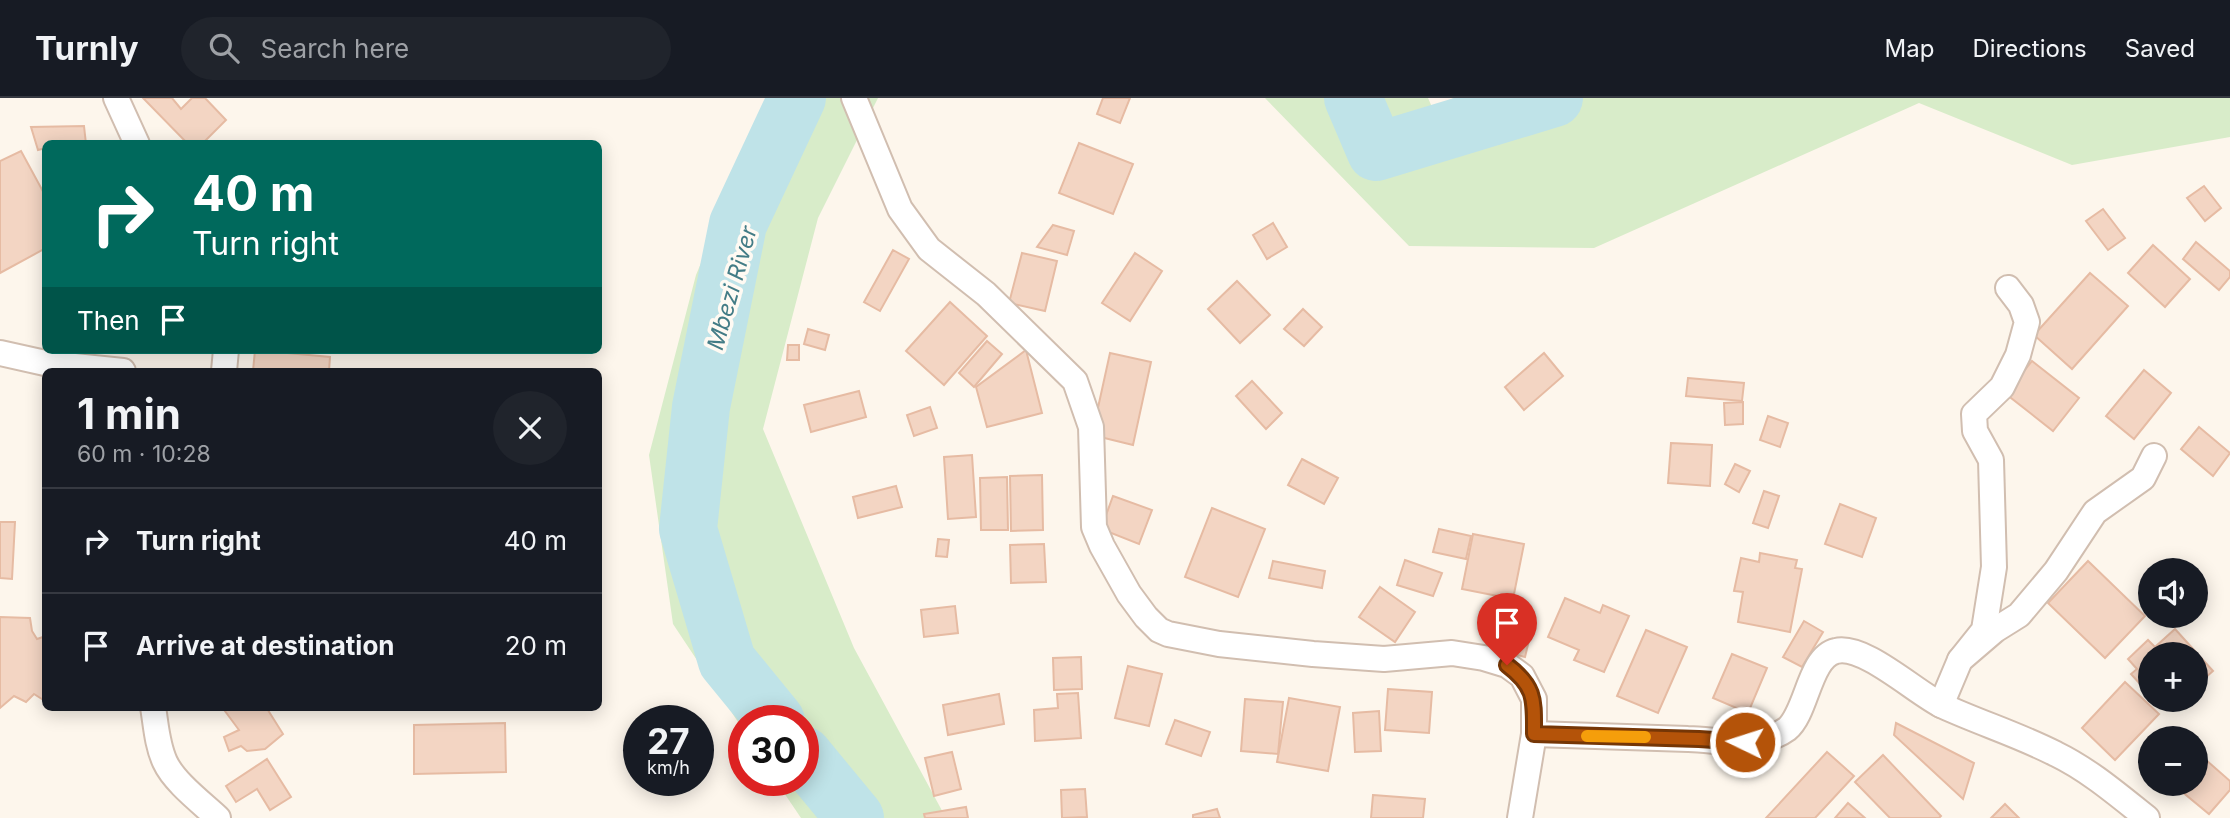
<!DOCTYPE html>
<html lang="en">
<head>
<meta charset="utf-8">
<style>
	body { margin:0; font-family:Inter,sans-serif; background:#20242c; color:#f1f3f6; height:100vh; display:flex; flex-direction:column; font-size:26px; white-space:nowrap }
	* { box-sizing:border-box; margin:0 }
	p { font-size:23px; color:#9ea1a6 }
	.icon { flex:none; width:38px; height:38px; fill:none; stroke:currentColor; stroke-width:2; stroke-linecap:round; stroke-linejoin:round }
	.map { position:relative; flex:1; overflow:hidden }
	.sheet { position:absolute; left:42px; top:270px; width:560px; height:343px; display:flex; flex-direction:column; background:#171b24; border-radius:10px; box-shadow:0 4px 18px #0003 }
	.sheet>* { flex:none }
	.guide { position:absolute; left:42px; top:42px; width:560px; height:214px; border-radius:10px; box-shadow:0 4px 18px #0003; background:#00695c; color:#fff; overflow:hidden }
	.fabs { position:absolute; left:2138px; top:460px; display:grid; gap:14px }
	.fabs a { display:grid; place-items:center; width:70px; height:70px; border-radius:50%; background:#171b24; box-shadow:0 4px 18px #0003; font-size:35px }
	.speed { position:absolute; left:623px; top:607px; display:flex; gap:14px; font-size:35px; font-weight:700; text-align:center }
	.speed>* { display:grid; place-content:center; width:91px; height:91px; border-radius:50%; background:#171b24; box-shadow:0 4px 18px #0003; line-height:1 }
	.speed small { font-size:18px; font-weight:400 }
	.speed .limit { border:10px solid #d22; background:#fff; color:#111 }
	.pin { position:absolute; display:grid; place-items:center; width:60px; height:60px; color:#fff; margin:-72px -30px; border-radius:50% 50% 50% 0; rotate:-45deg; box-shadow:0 0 7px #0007 }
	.pin .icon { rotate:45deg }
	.me { position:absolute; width:77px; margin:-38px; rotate:274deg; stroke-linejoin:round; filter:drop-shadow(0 0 5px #0008) }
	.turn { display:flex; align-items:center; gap:24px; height:147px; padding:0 35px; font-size:32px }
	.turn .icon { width:91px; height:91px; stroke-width:2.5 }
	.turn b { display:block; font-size:49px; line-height:60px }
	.then { display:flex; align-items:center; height:66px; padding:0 35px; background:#0003; gap:14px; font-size:26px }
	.round { display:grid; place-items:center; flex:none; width:74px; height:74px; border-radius:37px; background:#20242c }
	.head { display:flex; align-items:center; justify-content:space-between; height:119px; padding:0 35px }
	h1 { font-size:42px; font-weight:700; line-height:52px }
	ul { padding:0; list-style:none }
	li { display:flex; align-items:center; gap:21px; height:105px; padding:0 35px; border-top:2px solid #363941 }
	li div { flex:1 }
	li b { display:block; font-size:26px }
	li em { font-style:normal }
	header { display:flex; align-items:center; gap:42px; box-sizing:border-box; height:98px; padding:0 35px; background:#171b24; border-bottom:2px solid #363941 }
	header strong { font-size:33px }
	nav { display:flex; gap:38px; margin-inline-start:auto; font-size:24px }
	.search { width:490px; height:63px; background:#20242c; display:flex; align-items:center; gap:18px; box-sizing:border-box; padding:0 24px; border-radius:38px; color:#9ea1a6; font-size:26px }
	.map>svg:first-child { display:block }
	.green { fill:#d8ecc9 }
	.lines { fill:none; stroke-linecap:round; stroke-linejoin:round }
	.river { stroke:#bfe3e8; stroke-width:58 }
	.building { fill:#f3d5c3; stroke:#e6bba3; stroke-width:2 }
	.minor-casing { stroke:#d1beb0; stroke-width:28 }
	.minor { stroke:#fff; stroke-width:24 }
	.route-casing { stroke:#753606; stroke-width:18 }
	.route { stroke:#b45309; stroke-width:12 }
	.slow { stroke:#f59e0b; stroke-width:12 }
	.labels { text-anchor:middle; stroke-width:7; stroke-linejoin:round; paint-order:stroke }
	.water-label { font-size:23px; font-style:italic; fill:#437c86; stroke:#fffaf3 }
</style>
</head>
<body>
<header>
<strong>Turnly</strong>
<div class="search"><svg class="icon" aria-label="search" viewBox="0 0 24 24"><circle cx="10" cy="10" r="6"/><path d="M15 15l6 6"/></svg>Search here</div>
<nav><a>Map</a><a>Directions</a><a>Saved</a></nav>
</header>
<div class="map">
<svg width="2230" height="720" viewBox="0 0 2230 720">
	<rect width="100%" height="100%" fill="#fdf6ec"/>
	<g class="green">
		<path d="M770 0H878L818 120 763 331 854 550 946 720H801L776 683 803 682V623H744V633L673 526 649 357 696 177Z"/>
		<path d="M1265 0H1428L1432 9 1454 0H2230V39L2072 67 1919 5 1594 150 1409 148Z"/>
	</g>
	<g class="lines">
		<g class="river">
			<path d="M1353 0 1376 54 1554 0"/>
			<path d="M776 623 727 563 688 431 701 309 738 126 797 0"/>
			<path d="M803 657 855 720"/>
		</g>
	</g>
	<g class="building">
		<path d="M143 0H172L181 11 192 0H205L226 22 202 46H188Z"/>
		<path d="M1103 0H1130L1120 25 1097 16Z"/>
		<path d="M84 28 86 46H46V50L38 52 31 29Z"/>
		<path d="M1079 45 1133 66 1113 116 1059 95Z"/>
		<path d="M21 53 46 99V150L0 175V63Z"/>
		<path d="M2204 88 2221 110 2205 123 2187 100Z"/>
		<path d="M2103 111 2125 140 2108 152 2086 123Z"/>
		<path d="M1273 125 1287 149 1267 161 1253 137Z"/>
		<path d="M1053 127 1074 133 1067 157 1037 149Z"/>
		<path d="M2196 144 2230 173V179L2219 192 2183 161Z"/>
		<path d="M2153 147 2190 181 2165 209 2128 175Z"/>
		<path d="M893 152 909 161 880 213 864 204Z"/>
		<path d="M1022 155 1057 163 1045 213 1009 205Z"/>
		<path d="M1135 155 1162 173 1130 223 1102 205Z"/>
		<path d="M2090 175 2128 208 2072 271 2034 237Z"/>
		<path d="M1237 183 1270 217 1240 245 1208 211Z"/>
		<path d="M950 204 987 238 944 287 906 253Z"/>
		<path d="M1303 211 1322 229 1304 248 1284 231Z"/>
		<path d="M808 231 829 237 825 252 804 246Z"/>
		<path d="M987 243 1002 256 974 289 959 275Z"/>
		<path d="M788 247H799V262H787Z"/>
		<path d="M255 252 330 259 329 273H253Z"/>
		<path d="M1026 252 1042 315 987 329 976 289Z"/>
		<path d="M1110 255 1151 264 1133 347 1092 337Z"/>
		<path d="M1544 255 1563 278 1524 312 1505 289Z"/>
		<path d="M2032 263 2079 300 2053 333 2006 296Z"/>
		<path d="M2144 272 2171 295 2134 341 2106 318Z"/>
		<path d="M1688 280 1744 285 1742 303 1686 298Z"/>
		<path d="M1252 283 1282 315 1266 331 1236 298Z"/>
		<path d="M859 293 866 319 811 334 804 307Z"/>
		<path d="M1743 304V326L1725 327 1724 305Z"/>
		<path d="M930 309 937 330 914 338 907 317Z"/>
		<path d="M1768 318 1788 325 1780 349 1760 342Z"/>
		<path d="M2199 329 2230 355 2213 378 2181 351Z"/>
		<path d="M1671 345 1712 347 1710 388 1668 385Z"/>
		<path d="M972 357 976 419 948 421 944 359Z"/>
		<path d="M1302 361 1338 380 1324 406 1288 387Z"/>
		<path d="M1735 366 1750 373 1739 394 1725 386Z"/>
		<path d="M1042 377 1043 432 1011 433 1010 378Z"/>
		<path d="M1007 379 1008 432H981L980 380Z"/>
		<path d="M896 388 902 409 858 420 853 399Z"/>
		<path d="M1764 393 1779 398 1768 430 1753 425Z"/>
		<path d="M1113 398 1152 412 1139 446 1101 431Z"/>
		<path d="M1840 406 1876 420 1862 459 1825 446Z"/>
		<path d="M1212 410 1265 431 1238 499 1185 479Z"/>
		<path d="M0 424H15L12 481 0 480Z"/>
		<path d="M1439 431 1471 438 1466 461 1433 454Z"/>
		<path d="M1473 436 1524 446 1513 501 1462 491Z"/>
		<path d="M938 441 949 442 947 459 936 458Z"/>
		<path d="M1044 446 1046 484 1011 485 1010 447Z"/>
		<path d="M1760 455 1797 462 1795 470 1802 471 1790 534 1738 524 1743 494 1734 493 1741 460 1759 464Z"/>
		<path d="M1405 462 1442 475 1433 498 1397 487Z"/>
		<path d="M1273 463 1325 473 1322 490 1269 480Z"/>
		<path d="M2088 463 2145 518 2105 560 2048 505Z"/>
		<path d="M1380 489 1415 514 1395 544 1359 519Z"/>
		<path d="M1565 500 1600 515 1603 507 1629 518 1604 574 1574 562 1579 552 1548 539Z"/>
		<path d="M955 508 958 535 924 539 921 512Z"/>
		<path d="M0 519 30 520 32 533 37 541 46 538 45 603 34 596 26 604 14 598 0 610Z"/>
		<path d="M1804 523 1823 534 1802 569 1783 559Z"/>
		<path d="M1514 525 1532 530 1525 559 1506 554Z"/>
		<path d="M2175 531 2213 573 2196 588V556H2151V598L2131 576 2137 571 2128 561 2148 542 2155 549Z"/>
		<path d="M1646 532 1687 549 1658 615 1617 598Z"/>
		<path d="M1732 556 1767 570 1748 615 1713 600Z"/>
		<path d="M1081 559 1082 591 1054 592 1053 560Z"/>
		<path d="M1128 568 1162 576 1149 628 1115 620Z"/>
		<path d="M2125 584 2159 616 2115 662 2082 630Z"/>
		<path d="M1388 591 1432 594 1429 635 1385 632Z"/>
		<path d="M1078 595 1081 640 1035 643 1034 612 1058 610 1057 596Z"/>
		<path d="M999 596 1004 626 948 637 943 607Z"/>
		<path d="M1289 600 1340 609 1328 673 1277 664Z"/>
		<path d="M1245 601 1283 604 1278 656 1241 653Z"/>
		<path d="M222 609H266L283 636 265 651 247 653 241 648 229 653 224 639 239 632Z"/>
		<path d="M1379 613 1381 653 1355 654 1353 615Z"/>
		<path d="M1175 622 1210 634 1201 658 1166 646Z"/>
		<path d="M505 625 506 674 414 676V627Z"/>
		<path d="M1896 625 1974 665 1963 701 1894 637Z"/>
		<path d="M952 654 961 691 934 698 925 660Z"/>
		<path d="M1827 654 1854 678 1815 720H1766Z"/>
		<path d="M1883 657 1941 718 1939 720H1890L1855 684Z"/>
		<path d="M267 661 291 699 270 712 257 691 236 704 226 688Z"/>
		<path d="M2206 662 2230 683V692L2209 716 2180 692 2185 686H2196V673Z"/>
		<path d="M1085 691 1087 719 1062 720 1061 692Z"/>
		<path d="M1373 697 1425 701 1423 720H1371Z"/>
		<path d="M1848 705 1865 720H1835Z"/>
		<path d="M2005 706 2019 720H1991Z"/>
		<path d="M966 709 968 720H925L924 716Z"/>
		<path d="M1217 711 1220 720H1193V717Z"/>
	</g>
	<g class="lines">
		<defs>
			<g id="minor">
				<path d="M116 0 137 46"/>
				<path d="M854 0 900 111 929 151 986 196 1075 283 1091 329 1094 429 1102 448 1129 496 1146 519 1159 532 1168 536 1219 546 1313 556 1384 561 1452 555 1484 560 1507 567 1522 578 1534 601V636L1520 720"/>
				<path d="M0 255 45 265 123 273"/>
				<path d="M224 273 226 252"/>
				<path d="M1960 562 1984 532 1994 469 1991 362 1975 333 1974 316 2002 289 2018 257 2027 224 2021 207 2008 190"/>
				<path d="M1941 607 1960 562 1995 532 2019 517 2056 473 2095 414 2143 380 2154 358"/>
				<path d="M153 609C156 627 157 647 165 664 174 684 202 705 218 720"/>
				<path d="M1534 636C1585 638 1637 639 1688 641 1707 641 1728 646 1747 644 1760 643 1775 640 1787 631 1807 615 1809 559 1836 553 1864 546 1916 595 1943 608 1980 625 2019 637 2056 656 2089 672 2118 697 2147 720"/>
			</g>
		</defs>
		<use href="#minor" class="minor-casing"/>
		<use href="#minor" class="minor"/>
	</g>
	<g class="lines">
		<defs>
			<path id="route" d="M1507 567C1536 589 1534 602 1534 636L1699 641 1745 644"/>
		</defs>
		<use href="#route" class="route-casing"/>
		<use href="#route" class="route"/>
		<path class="slow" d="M1587 638 1645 639"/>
	</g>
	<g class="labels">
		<g class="water-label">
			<text transform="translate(732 190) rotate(-74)" y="8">Mbezi River</text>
		</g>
	</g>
</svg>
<div class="fabs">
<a><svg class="icon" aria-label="sound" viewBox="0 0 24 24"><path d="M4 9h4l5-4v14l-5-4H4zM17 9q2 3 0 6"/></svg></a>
<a>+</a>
<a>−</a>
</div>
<div class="speed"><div>27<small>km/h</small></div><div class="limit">30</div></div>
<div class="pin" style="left:1507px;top:567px;background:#d93025"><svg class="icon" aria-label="arrive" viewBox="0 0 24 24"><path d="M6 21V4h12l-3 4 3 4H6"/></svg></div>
<svg class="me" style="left:1745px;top:644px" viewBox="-20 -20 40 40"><circle r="17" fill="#b45309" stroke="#fff" stroke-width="3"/><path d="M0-11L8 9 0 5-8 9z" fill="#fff"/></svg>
<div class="guide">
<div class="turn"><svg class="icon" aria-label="right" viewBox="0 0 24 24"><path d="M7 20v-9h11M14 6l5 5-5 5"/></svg><div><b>40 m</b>Turn right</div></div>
<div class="then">Then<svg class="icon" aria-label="arrive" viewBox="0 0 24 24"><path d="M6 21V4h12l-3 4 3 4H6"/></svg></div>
</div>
<section class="sheet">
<div class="head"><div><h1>1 min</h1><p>60 m · 10:28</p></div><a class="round"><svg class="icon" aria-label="close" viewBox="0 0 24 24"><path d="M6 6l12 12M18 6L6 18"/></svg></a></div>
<ul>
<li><svg class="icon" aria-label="right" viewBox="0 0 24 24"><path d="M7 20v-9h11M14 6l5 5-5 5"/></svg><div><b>Turn right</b></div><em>40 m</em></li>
<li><svg class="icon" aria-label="arrive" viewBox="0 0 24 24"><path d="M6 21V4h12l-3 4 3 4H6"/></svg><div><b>Arrive at destination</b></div><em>20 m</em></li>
</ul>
</section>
</div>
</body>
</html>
